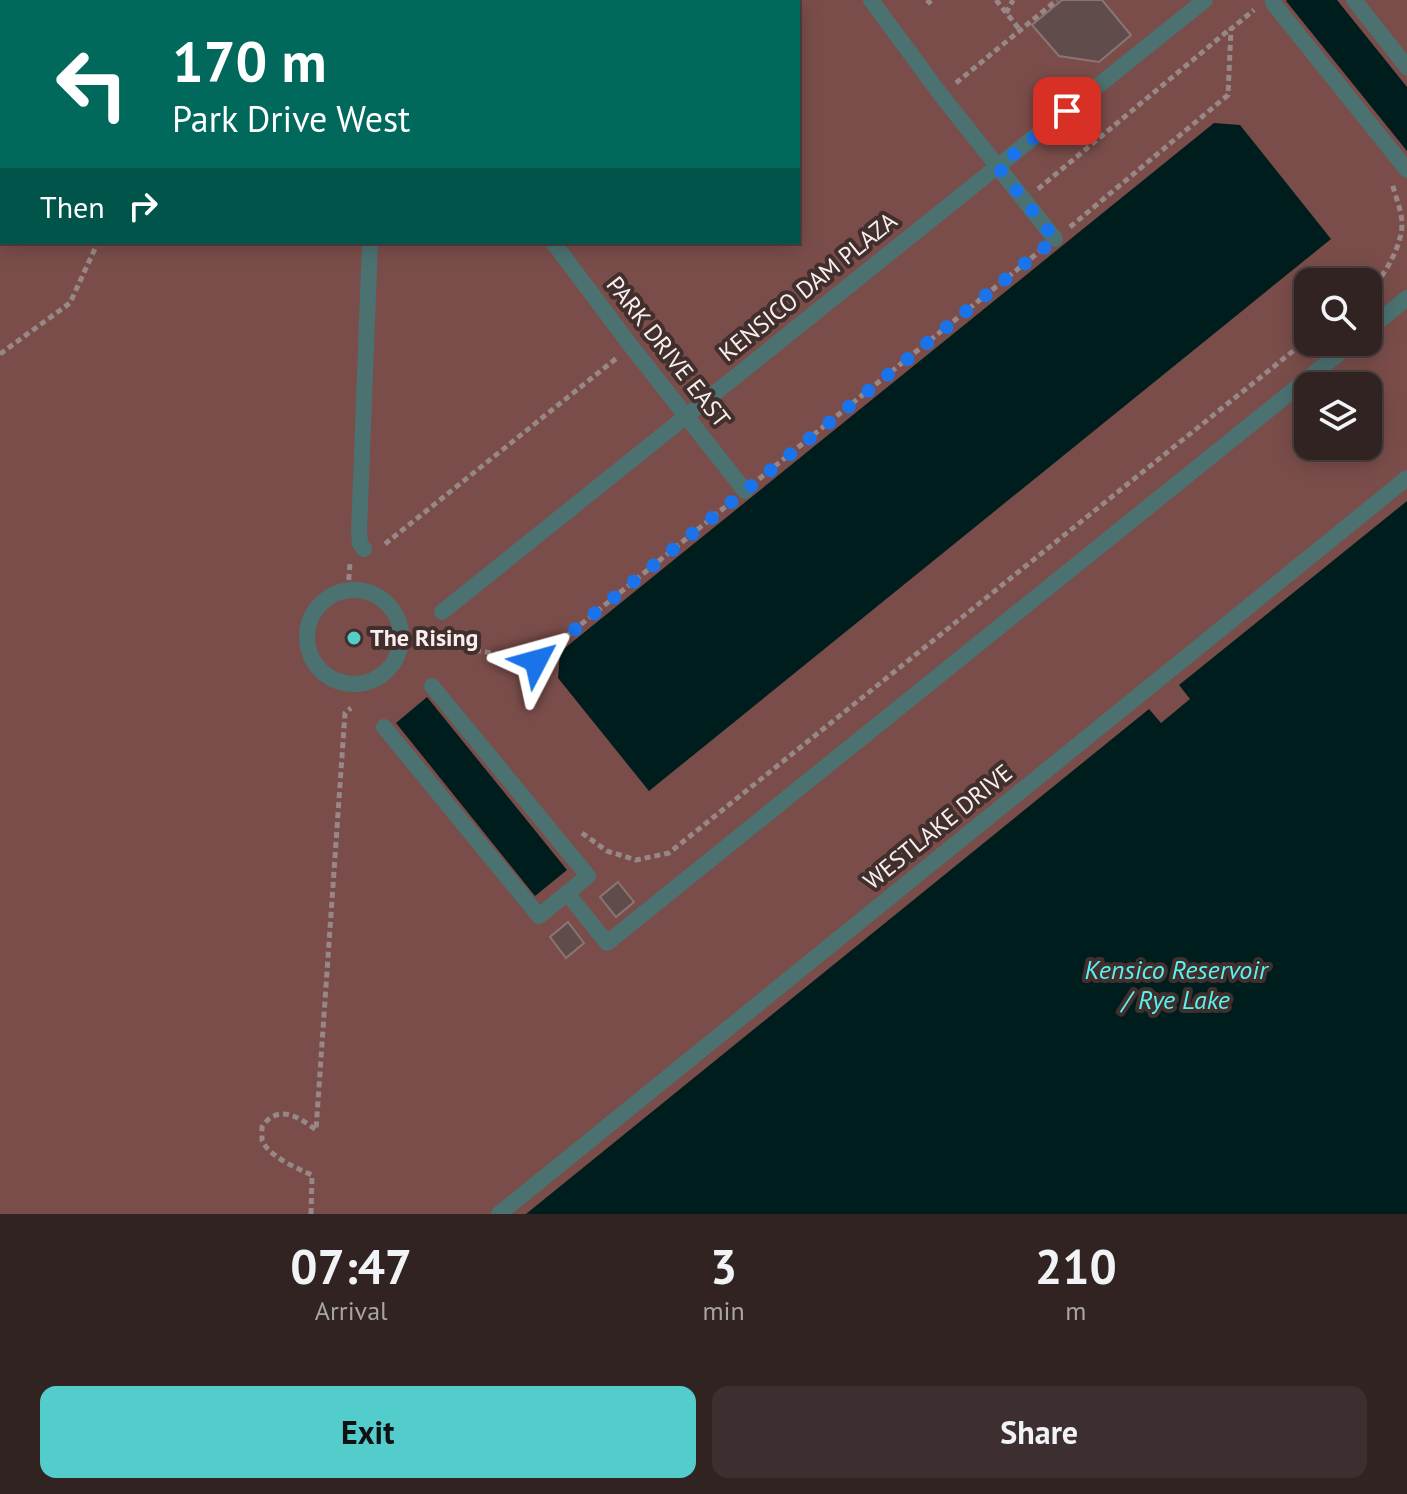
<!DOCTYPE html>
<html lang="en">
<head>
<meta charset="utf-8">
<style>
	body { margin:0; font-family:"PT Sans",sans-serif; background:#3d2f2f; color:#f1f3f6; height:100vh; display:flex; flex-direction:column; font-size:30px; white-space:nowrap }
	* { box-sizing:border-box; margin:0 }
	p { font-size:26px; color:#a8a4a5 }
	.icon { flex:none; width:44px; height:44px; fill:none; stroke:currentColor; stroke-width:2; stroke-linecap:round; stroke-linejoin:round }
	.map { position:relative; height:1214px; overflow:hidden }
	.side { display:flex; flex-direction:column; background:#312322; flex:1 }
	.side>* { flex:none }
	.hud { position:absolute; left:0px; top:0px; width:800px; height:244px; box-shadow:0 4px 20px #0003,0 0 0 2px #4c4040; background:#00695c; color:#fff; overflow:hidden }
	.controls { position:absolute; left:1294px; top:268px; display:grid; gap:16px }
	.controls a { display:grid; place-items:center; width:88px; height:88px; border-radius:16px; background:#312322; box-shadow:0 4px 20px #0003,0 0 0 2px #4c4040; font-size:40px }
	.pin { position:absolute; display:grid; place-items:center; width:68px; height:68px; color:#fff; margin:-34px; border-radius:16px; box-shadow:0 4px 12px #0006 }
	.me { position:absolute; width:88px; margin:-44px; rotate:51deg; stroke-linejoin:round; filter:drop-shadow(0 0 6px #0008) }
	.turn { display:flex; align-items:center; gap:28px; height:168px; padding:0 40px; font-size:36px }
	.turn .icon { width:104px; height:104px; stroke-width:2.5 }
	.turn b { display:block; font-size:56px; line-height:68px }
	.then { display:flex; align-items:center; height:76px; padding:0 40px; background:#0003; gap:16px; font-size:30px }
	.eta { display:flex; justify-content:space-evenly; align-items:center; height:136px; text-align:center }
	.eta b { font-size:48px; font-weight:600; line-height:56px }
	.button { display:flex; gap:16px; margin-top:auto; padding:16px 40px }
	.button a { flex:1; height:92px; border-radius:16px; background:#52cdcc; color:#111; font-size:32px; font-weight:600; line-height:92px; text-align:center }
	.button a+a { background:#3d2f2f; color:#f1f3f6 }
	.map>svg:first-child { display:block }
	.green { fill:#7a4d4a; fill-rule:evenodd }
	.water { fill:#001d1d }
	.building { fill:#604d4b; stroke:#8a7573; stroke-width:2 }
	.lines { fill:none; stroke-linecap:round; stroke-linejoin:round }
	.path { stroke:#978887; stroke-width:5; stroke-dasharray:6 4; stroke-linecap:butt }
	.pedestrian { stroke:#4b7271; stroke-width:16 }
	.route { stroke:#1a73e8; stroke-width:14; stroke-dasharray:0 25.2 }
	.poi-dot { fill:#52cdcc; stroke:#412f2e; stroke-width:3 }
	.labels { text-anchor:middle; stroke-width:8; stroke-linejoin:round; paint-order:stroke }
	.street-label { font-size:24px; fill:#faeeed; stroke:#412f2e }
	.poi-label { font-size:24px; font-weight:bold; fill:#faeeed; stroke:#412f2e; text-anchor:start }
	.water-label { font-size:26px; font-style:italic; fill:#5af2f1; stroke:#412f2e }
</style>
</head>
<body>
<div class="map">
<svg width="1407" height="1214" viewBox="0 0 1407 1214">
	<rect width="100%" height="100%" fill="#412f2e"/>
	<path class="green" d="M0 0H1407V595L637 1214H0ZM2 2H798V242H2ZM1308 282H1368V342H1308ZM1308 386H1368V446H1308Z"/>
	<g class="water">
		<path d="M1287 0H1337L1407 87V151L1286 1Z"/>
		<path d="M1214 123 1240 125 1331 239 649 791 558 678 560 652Z"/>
		<path d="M1407 501V1214H526L1149 709 1161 723 1190 699 1179 685Z"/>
		<path d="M427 697 567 870 535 896 396 723Z"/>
	</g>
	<g class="building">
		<path d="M1062 0H1102L1131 35 1099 62 1059 56 1032 25Z"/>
		<path d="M618 882 634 902 616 917 600 897Z"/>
		<path d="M568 922 584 943 566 958 550 937Z"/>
	</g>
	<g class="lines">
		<g class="path">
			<path d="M19 0 20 2"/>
			<path d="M927 0 931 4"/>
			<path d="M996 0 1020 30"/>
			<path d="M1006 13 1013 0"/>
			<path d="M956 83 1057 0"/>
			<path d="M1038 189 1230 29"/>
			<path d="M1070 227 1228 95 1231 29 1254 10"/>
			<path d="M1368 291C1385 277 1403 243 1402 222 1401 209 1395 195 1392 183"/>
			<path d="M0 354 70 303 98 242"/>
			<path d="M759 479 1040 251"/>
			<path d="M385 544 618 357"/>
			<path d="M348 590 350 563"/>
			<path d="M475 650 536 661 730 503"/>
			<path d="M582 833 607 851 636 860 669 853 1308 339"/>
			<path d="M311 1214 312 1175C298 1169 268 1156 262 1140 262 1139 262 1128 262 1127 265 1123 268 1119 272 1117 287 1108 304 1121 316 1130L345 713 351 708"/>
		</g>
		<g class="pedestrian">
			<path d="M372 0 374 2"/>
			<path d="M871 0 941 95 1055 239"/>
			<path d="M1354 0 1407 67"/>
			<path d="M1273 3 1407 170"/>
			<path d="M553 242 631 346 745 491"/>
			<path d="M1368 330 1407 298"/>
			<path d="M364 549 360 544 359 532 370 242"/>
			<circle cx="354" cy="637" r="47"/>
			<path d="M442 612 1205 0"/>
			<path d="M384 727 539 916 588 876 432 686"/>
			<path d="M567 893 607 943 1353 342"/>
			<path d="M499 1214 1407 478"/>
		</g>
	</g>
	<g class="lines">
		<path class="route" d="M536 661 1055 239 998 167 1067 111"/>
	</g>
	<circle class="poi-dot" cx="354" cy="638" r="8"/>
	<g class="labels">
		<g class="street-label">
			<text transform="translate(808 287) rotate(-39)" y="8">KENSICO DAM PLAZA</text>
			<text transform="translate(668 352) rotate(52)" y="8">PARK DRIVE EAST</text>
			<text transform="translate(938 827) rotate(-39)" y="8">WESTLAKE DRIVE</text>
		</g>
		<g class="poi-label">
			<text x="370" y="646">The Rising</text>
		</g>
		<g class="water-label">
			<text x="1176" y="979">Kensico Reservoir<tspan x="1176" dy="30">/ Rye Lake</tspan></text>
		</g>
	</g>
</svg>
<div class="controls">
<a><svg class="icon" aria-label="search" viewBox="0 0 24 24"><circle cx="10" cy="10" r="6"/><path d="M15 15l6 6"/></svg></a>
<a><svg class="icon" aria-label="layers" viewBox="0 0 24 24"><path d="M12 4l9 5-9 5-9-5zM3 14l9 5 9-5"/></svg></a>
</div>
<div class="pin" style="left:1067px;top:111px;background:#d93025"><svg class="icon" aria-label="arrive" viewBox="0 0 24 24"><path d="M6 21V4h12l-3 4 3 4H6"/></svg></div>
<svg class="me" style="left:536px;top:661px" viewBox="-20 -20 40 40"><path d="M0-17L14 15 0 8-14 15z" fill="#1a73e8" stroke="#fff" stroke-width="4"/></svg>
<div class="hud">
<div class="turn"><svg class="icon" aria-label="left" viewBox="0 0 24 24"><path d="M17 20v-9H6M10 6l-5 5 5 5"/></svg><div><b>170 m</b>Park Drive West</div></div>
<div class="then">Then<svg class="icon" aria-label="right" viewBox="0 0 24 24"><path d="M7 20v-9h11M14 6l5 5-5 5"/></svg></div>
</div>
</div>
<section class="side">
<div class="eta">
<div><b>07:47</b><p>Arrival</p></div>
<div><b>3</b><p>min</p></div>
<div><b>210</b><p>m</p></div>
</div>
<div class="button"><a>Exit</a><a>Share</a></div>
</section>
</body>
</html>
